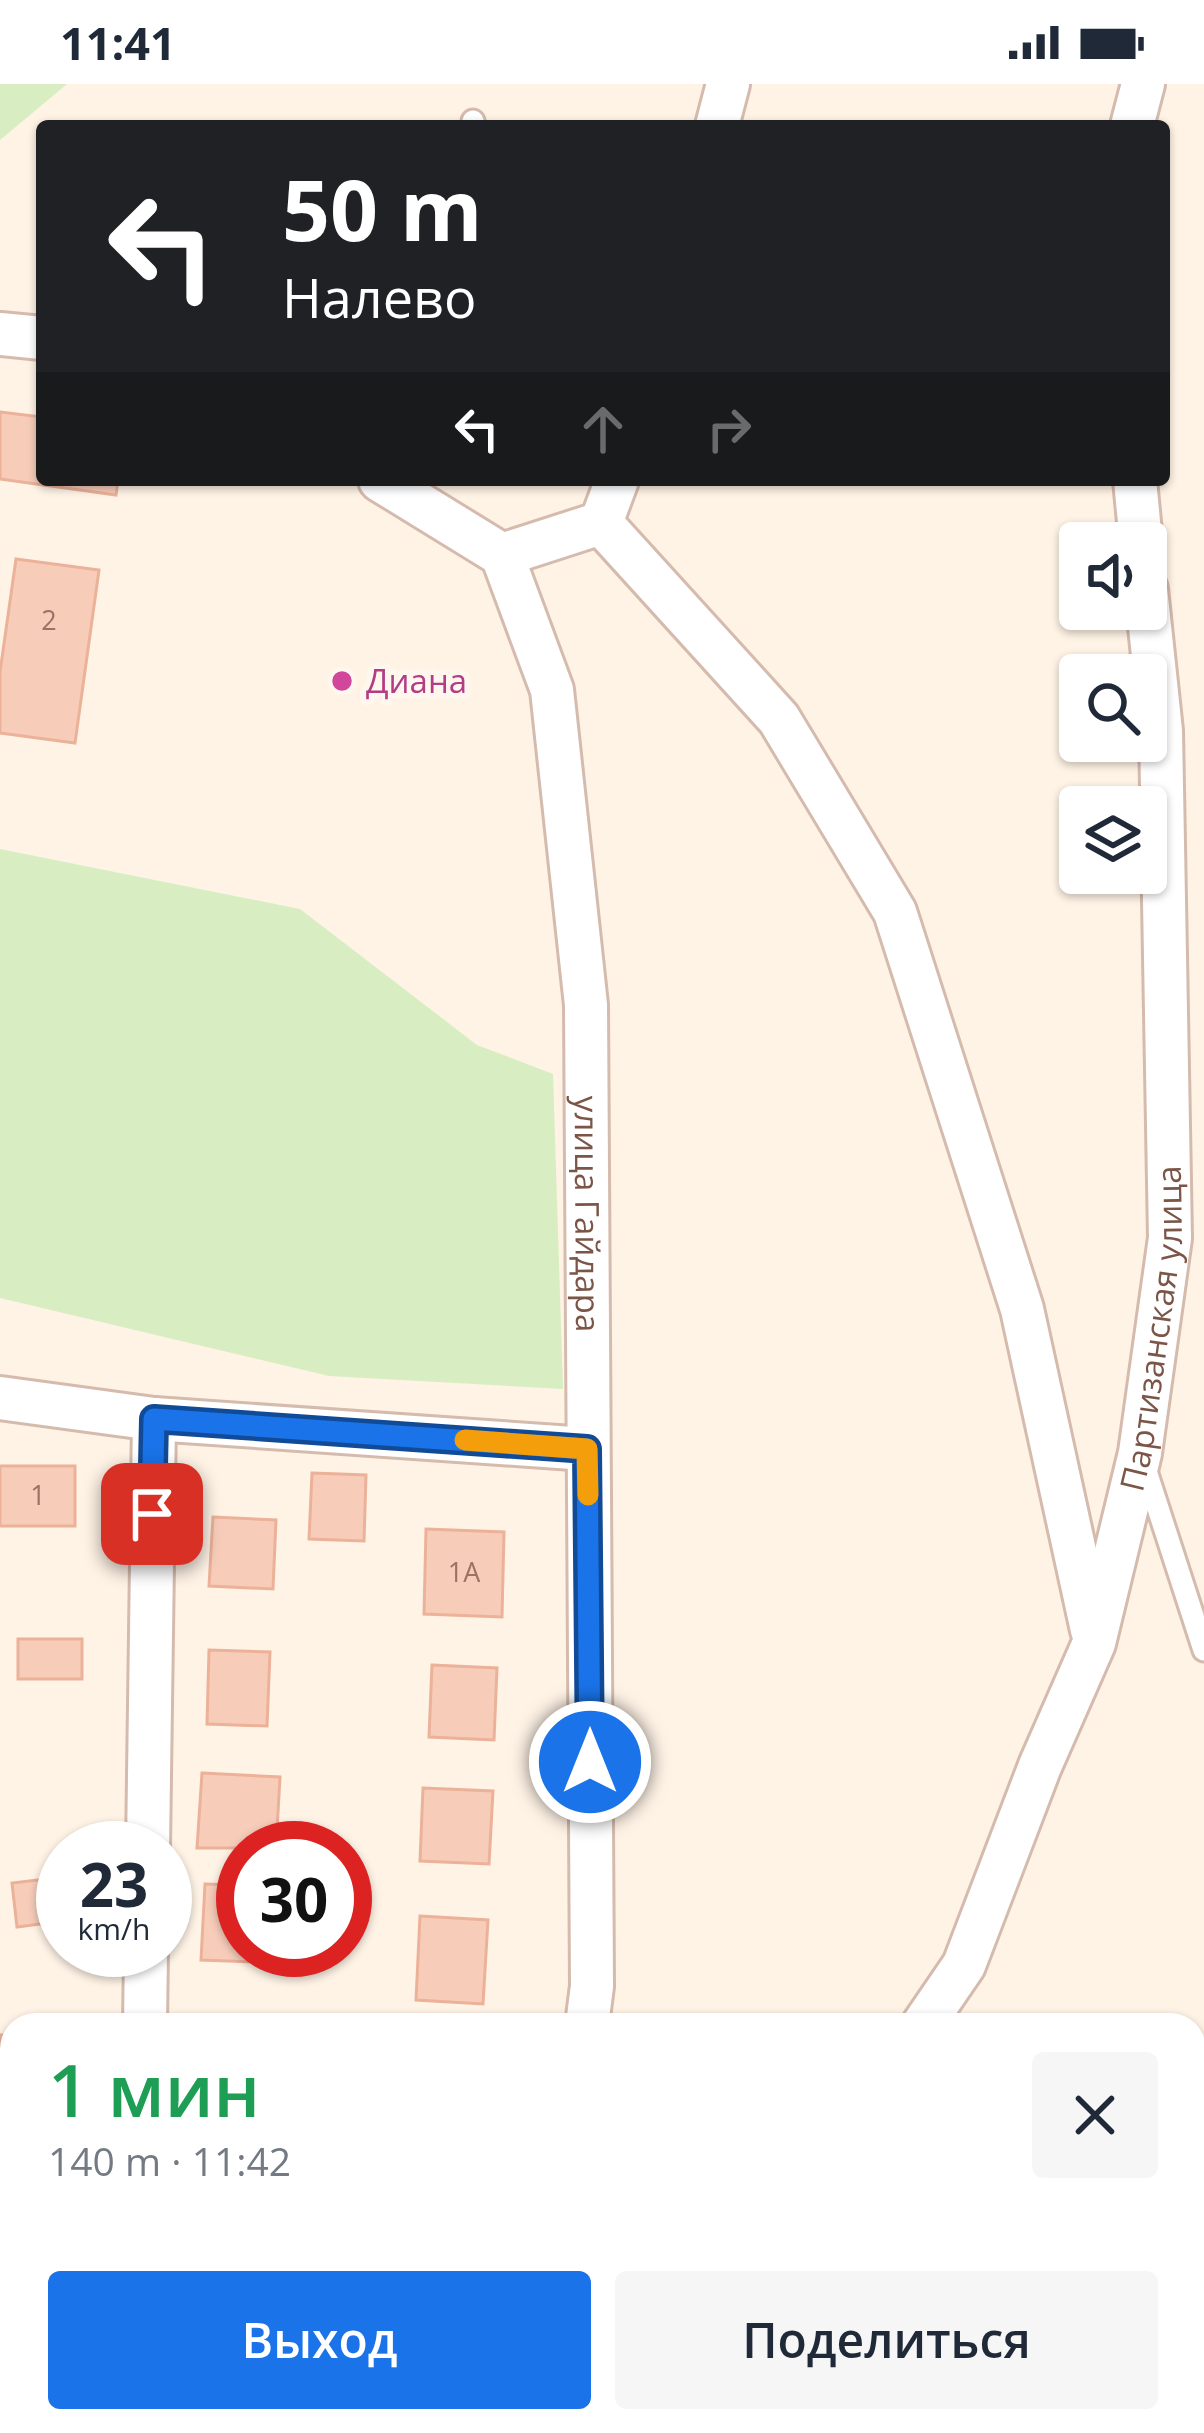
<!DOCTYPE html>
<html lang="ru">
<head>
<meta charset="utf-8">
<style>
	body { margin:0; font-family:"Open Sans",sans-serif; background:#f6f6f7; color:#1f2937; height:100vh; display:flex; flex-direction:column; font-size:45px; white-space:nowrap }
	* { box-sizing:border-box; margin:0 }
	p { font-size:39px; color:#747a83 }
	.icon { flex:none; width:66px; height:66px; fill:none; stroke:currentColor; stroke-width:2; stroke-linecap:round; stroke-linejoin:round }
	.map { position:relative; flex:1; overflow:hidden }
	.side { position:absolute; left:0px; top:1929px; width:1206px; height:420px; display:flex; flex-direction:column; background:#fff; border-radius:36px 36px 0 0; box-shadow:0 3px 9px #0004 }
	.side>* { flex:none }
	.banner { position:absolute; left:36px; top:36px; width:1134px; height:366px; border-radius:12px; box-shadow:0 3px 9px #0004; background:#202124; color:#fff; overflow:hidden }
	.controls { position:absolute; left:1059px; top:438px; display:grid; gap:24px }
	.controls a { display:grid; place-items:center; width:108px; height:108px; border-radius:12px; background:#fff; box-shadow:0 3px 9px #0004; font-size:60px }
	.speed { position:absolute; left:36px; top:1737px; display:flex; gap:24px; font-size:60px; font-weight:700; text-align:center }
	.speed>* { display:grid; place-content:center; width:156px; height:156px; border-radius:50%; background:#fff; box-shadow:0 3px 9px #0004; line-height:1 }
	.speed small { font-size:30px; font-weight:400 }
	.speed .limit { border:18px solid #d22; background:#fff; color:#111 }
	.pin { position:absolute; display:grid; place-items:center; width:102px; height:102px; color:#fff; margin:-51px; border-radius:24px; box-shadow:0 6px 18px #0006 }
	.me { position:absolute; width:132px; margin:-66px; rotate:0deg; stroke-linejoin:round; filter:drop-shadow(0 0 9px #0008) }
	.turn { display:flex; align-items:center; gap:42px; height:252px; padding:0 48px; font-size:54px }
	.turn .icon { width:156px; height:156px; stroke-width:2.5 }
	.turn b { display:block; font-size:84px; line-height:102px }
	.lanes { display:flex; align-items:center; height:114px; padding:0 48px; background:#0003; justify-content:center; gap:60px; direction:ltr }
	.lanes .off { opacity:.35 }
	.round { display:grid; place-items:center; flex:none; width:126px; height:126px; border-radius:12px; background:#f6f6f7 }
	.summary { display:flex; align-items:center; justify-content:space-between; height:204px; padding:0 48px }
	h1 { font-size:72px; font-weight:600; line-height:90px; color:#1e9e55 }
	.primary-button { display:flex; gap:24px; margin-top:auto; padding:24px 48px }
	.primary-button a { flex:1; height:138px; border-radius:12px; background:#1a73e8; color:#fff; font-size:48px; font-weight:600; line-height:138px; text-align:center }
	.primary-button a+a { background:#f6f6f7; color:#1f2937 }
	.status { display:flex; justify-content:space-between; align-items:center; height:84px; padding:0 60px; background:#fff; direction:ltr }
	.status svg { height:33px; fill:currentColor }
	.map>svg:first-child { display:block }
	.green { fill:#d8eec2 }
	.building { fill:#f7cdba; stroke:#ecb199; stroke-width:3 }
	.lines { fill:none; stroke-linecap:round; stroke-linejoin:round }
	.service-casing { stroke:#d5bbad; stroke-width:27 }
	.minor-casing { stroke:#d5bbad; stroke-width:48 }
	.service { stroke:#fff; stroke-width:21 }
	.minor { stroke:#fff; stroke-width:42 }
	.route-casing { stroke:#114b97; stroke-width:30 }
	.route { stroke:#1a73e8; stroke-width:21 }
	.slow { stroke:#f59e0b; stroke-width:21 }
	.hotel-dot { fill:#d1479c; stroke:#fff7ee; stroke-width:4.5 }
	.labels { text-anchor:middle; stroke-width:12; stroke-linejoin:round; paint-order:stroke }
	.number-label { font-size:27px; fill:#9a7364 }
	.hotel-label { font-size:33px; fill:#b23c85; stroke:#fff7ee; text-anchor:start }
	.street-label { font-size:33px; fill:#7b5547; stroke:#fff7ee }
</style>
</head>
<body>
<div class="status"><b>11:41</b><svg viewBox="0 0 49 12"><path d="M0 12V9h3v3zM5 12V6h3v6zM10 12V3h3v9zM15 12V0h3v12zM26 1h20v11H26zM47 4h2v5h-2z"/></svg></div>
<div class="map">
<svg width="1204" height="2349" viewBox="0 0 1204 2349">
	<rect width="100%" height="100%" fill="#fff3e6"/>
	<g class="green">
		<path d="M0 0H67L0 56Z"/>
		<path d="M0 765 300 825 477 961 553 990 563 1305 329 1292 0 1214Z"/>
	</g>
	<g class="building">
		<path d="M0 328 42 333V396H118L116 411 0 395Z"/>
		<path d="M16 475 99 486 75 659 0 649V588Z"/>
		<rect x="0" y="1382" width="75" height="60"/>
		<path d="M312 1389 366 1391 364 1457 309 1455Z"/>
		<path d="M213 1433 276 1436 273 1505 209 1502Z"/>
		<path d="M426 1445 504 1448 502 1533 424 1530Z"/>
		<rect x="18" y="1555" width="64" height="40"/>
		<path d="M209 1566 270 1568 267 1642 207 1640Z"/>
		<path d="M432 1581 497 1584 494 1656 429 1653Z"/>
		<path d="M202 1689 280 1693 276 1764H197Z"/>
		<path d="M423 1704 493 1707 489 1780 420 1777Z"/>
		<path d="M63 1793V1837L17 1843 12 1799Z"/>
		<path d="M205 1800 243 1801V1866H254L253 1878 201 1876Z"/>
		<path d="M420 1832 488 1836 483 1920 416 1916Z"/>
		<path d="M0 1951H12V2046H3Z"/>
		<rect x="0" y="2164" width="12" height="86"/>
		<path d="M212 2337H275L271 2349H211Z"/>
	</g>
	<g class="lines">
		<defs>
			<g id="service">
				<path d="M473 37 474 42"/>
				<path d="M1144 1381 1204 1566"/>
			</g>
			<g id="minor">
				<path d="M717 42 728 0"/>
				<path d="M1132 42 1143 0"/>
				<path d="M0 250 42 254"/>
				<path id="s1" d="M380 396 502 471 552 606 586 921 592 1902 587 1941"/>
				<path d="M1135 396 1141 459"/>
				<path d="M601 439 779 635 895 828 1022 1225 1092 1546"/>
				<path d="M502 471 601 439 617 396"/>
				<path d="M0 1314 154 1335 587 1365"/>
				<path d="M148 1764 154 1335"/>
				<path d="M145 1941 146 1866"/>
				<path id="s2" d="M923 1941 964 1881 1040 1682 1094 1559 1140 1369 1170 1154 1161 647 1146 505"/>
				<path d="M0 2313 12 2309"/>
				<path d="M440 2337 480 2346"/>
				<path d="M845 2349 851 2337"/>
			</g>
		</defs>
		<use href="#service" class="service-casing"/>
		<use href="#minor" class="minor-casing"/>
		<use href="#service" class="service"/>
		<use href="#minor" class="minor"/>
	</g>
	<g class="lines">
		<defs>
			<path id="route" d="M152 1430 154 1335 587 1365 590 1678"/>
		</defs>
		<use href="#route" class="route-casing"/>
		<use href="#route" class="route"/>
		<path class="slow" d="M465 1356 587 1365 588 1411"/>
	</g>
	<circle class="hotel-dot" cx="342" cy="597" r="12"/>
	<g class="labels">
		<g class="number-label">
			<text x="49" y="546">2</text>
			<text x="38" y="1421">1</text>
			<text x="464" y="1498">1А</text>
		</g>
		<g class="hotel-label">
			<text x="366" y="609">Диана</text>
		</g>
		<g class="street-label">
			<text dy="12" stroke="none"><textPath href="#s1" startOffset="813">улица Гайдара</textPath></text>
			<text dy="12" stroke="none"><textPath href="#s2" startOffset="741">Партизанская улица</textPath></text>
		</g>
	</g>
</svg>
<div class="controls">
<a><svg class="icon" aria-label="sound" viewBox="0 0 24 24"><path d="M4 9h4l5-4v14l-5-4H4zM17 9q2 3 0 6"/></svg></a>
<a><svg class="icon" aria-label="search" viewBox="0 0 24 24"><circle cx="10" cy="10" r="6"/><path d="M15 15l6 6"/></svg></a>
<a><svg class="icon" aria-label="layers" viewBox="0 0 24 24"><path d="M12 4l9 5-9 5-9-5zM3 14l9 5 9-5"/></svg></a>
</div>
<div class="speed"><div>23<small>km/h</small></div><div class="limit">30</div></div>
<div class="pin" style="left:152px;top:1430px;background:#d93025"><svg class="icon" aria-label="arrive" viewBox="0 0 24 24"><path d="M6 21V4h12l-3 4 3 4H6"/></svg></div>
<svg class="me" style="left:590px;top:1678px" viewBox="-20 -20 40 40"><circle r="17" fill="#1a73e8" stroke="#fff" stroke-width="3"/><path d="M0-11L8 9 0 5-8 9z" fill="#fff"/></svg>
<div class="banner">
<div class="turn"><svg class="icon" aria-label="left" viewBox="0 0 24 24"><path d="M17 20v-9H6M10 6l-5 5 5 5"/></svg><div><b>50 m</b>Налево</div></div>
<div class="lanes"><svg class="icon" aria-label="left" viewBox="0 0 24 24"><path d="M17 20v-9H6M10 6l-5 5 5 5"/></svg><svg class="icon off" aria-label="ahead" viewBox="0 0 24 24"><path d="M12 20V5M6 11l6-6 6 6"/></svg><svg class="icon off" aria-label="right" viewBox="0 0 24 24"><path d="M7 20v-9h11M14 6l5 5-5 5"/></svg></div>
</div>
<section class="side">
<div class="summary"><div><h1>1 мин</h1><p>140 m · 11:42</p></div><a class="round"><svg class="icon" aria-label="close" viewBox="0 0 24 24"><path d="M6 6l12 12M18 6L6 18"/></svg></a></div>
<div class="primary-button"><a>Выход</a><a>Поделиться</a></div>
</section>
</div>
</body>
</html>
